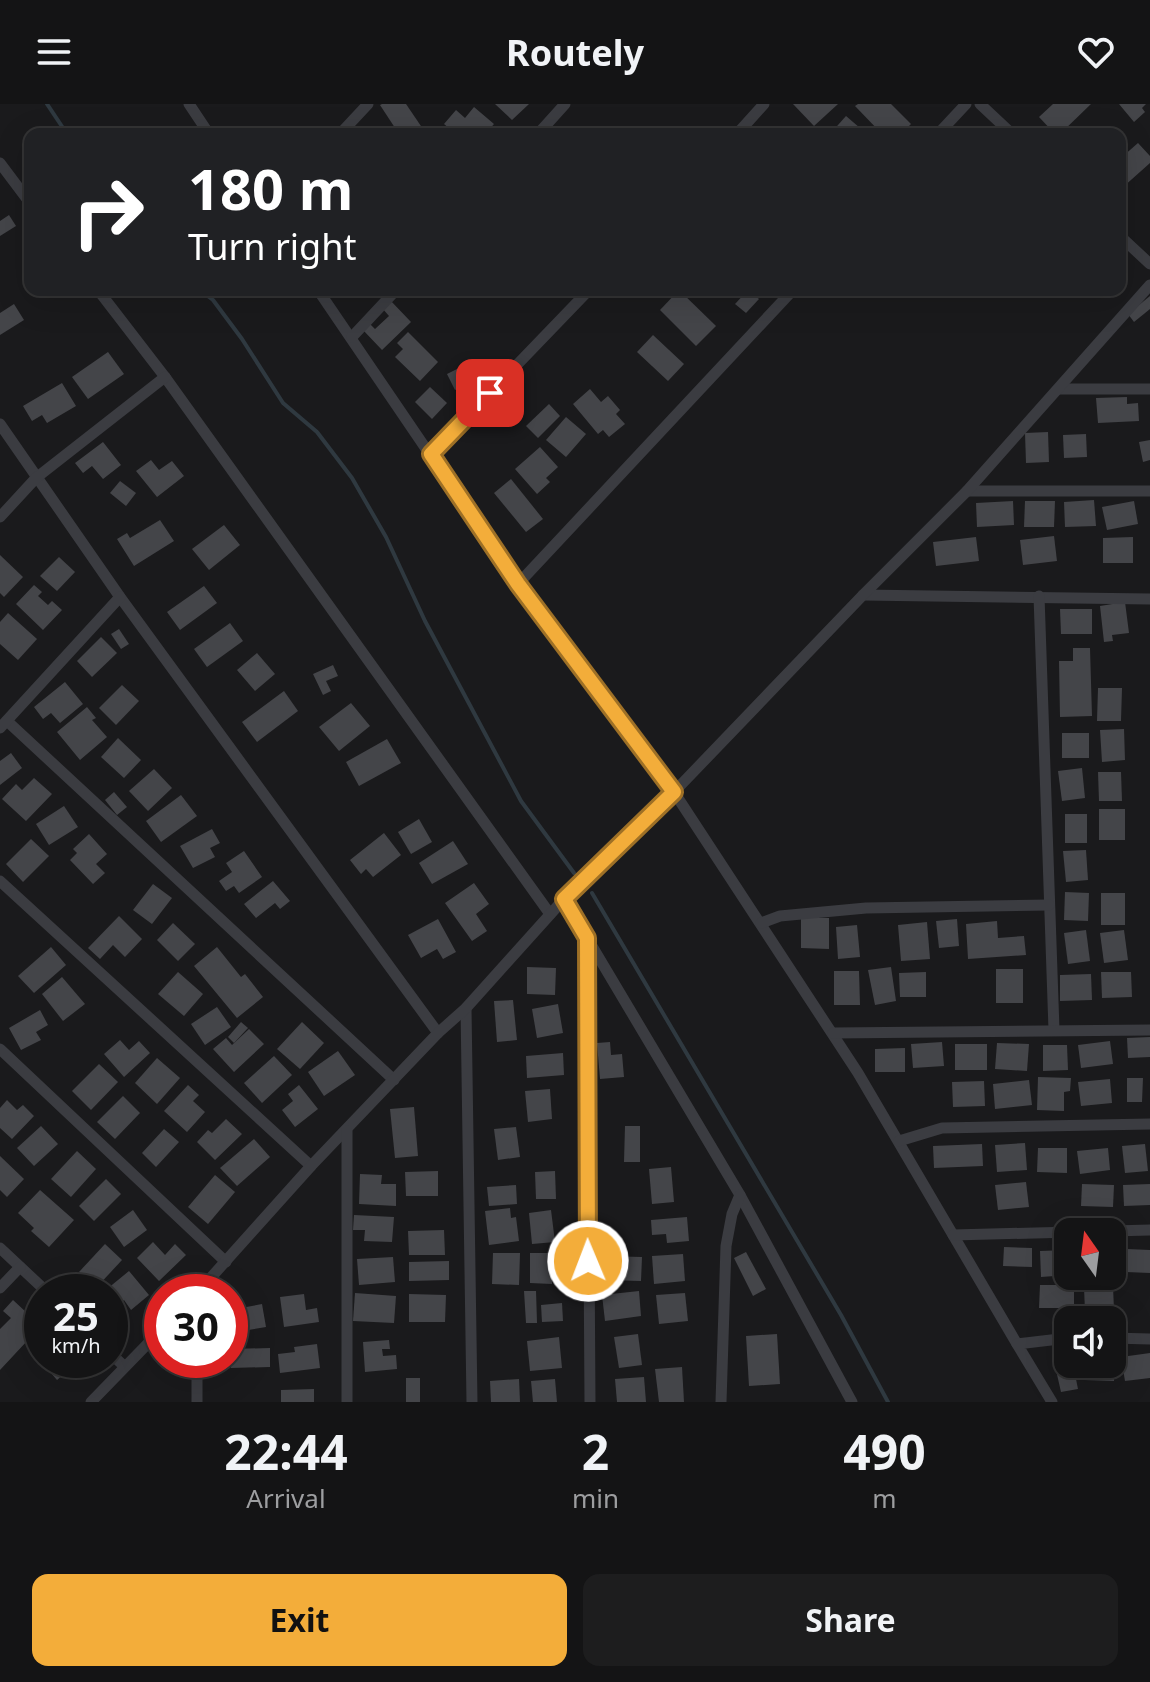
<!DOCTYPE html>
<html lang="en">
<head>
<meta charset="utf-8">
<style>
	body { margin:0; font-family:"Noto Sans",sans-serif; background:#1d1d1e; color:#f1f3f6; height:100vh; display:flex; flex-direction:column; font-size:30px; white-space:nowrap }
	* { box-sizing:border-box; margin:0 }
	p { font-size:26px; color:#9d9ea0 }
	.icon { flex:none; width:44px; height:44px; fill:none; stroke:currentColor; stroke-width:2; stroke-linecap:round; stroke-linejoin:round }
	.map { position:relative; height:1298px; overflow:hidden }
	.sheet { display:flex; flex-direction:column; background:#141415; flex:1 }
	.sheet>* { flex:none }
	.guide { position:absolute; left:24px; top:24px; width:1102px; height:168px; border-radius:16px; box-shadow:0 8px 32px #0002,0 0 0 2px #333334; background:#202124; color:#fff; overflow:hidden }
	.needle { width:52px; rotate:346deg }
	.buttons { position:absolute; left:1054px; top:1114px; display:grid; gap:16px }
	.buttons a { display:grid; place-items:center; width:72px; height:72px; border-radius:16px; background:#141415; box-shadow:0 8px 32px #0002,0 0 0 2px #333334; font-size:40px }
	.speed { position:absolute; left:24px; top:1170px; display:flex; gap:16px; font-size:40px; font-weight:700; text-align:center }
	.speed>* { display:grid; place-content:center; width:104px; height:104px; border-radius:50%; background:#141415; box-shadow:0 8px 32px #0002,0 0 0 2px #333334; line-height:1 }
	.speed small { font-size:20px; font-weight:400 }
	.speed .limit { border:12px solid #d22; background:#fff; color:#111 }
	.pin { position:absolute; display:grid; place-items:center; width:68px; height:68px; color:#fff; margin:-34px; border-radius:16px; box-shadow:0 4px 12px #0006 }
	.me { position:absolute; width:88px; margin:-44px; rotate:359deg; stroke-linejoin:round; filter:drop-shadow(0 0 6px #0008) }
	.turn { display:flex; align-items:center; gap:28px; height:168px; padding:0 32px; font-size:36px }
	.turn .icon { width:104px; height:104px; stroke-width:2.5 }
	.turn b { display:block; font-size:56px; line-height:68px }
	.eta { display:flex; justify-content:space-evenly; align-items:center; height:136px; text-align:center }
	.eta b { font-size:48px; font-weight:700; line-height:56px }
	.primary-button { display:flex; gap:16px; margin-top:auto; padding:16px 32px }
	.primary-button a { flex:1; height:92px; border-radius:16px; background:#f3ad3a; color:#111; font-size:32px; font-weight:700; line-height:92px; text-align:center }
	.primary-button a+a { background:#1d1d1e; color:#f1f3f6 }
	header { display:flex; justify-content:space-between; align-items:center; height:104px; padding:0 32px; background:#141415; font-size:36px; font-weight:700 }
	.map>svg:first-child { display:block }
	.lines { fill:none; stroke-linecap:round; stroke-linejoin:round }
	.stream { stroke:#2f3940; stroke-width:4 }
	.building { fill:#444549 }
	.minor { stroke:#3b3c41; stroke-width:11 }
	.route-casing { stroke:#9e7026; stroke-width:20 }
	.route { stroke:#f3ad3a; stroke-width:14 }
</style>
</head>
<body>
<header><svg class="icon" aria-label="menu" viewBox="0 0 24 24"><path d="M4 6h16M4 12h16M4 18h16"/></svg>Routely<svg class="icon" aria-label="heart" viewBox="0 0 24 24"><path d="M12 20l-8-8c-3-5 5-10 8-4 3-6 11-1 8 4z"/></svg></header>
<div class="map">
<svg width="1150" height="1298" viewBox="0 0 1150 1298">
	<rect width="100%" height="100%" fill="#1a1a1c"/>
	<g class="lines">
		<g class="stream">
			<path d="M47 0 67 30"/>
			<path d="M200 186 213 196 242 235 283 299 317 328 352 374 386 433 425 517 521 697 574 769"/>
			<path d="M592 789 841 1211 888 1298"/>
		</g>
	</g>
	<g class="building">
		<path d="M382 0H406L425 28 399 30 380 1Z"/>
		<path d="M495 0H529L512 16Z"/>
		<path d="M793 0H838L814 22Z"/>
		<path d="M858 0H891L911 20 901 30H882L855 2Z"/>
		<path d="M1053 0H1091L1060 30H1055L1039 13Z"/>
		<path d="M1119 0H1146L1142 4 1145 8 1134 18Z"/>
		<path d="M474 3 494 20 485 30H456L444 20 456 6 465 14Z"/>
		<path d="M846 12 867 30H830Z"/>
		<path d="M1138 39 1150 52V59L1122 84 1120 51 1122 53Z"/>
		<path d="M9 111 16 122 0 132V117Z"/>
		<path d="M679 186 716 222 696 242 660 206Z"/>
		<path d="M748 186 759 195 746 209 735 200Z"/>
		<path d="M1150 192V205L1134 218 1128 210Z"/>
		<path d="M390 196 411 218 382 246 363 226 370 220 375 225 389 212 382 204Z"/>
		<path d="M14 200 24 216 0 231V209Z"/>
		<path d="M408 228 438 258 420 277 395 253 403 245 397 239Z"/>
		<path d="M653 231 684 260 668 277 637 248Z"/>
		<path d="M108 248 124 270 88 295 72 273Z"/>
		<path d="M457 265 465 281 455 286 447 270Z"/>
		<path d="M62 279 76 302 47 319 42 311 32 317 23 302Z"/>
		<path d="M430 283 447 299 432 315 415 298Z"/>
		<path d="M590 285 601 298 608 292 620 306 616 310 625 320 609 333 603 326 598 330 573 300Z"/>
		<path d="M1127 293V300L1138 299 1139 317 1098 319 1096 294Z"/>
		<path d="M549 300 560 312 538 334 526 322Z"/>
		<path d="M566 313 586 330 566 353 546 336Z"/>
		<path d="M1048 328 1049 358 1026 359 1025 329Z"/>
		<path d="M1086 330 1087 353 1064 354 1063 331Z"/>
		<path d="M1150 336V356L1143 358 1139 338Z"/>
		<path d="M103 338 121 361 103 375 92 362 83 369 75 359Z"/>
		<path d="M540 343 558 363 546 374 550 378 537 390 515 365Z"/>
		<path d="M151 356 159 366 172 357 184 372 157 393 136 367Z"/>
		<path d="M511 375 543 415 526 428 494 389Z"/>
		<path d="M120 377 136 389 126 402 110 389Z"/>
		<path d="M1094 396 1096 422 1065 423 1064 398Z"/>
		<path d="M1013 397 1014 421 977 423 976 399Z"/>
		<path d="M1025 397H1055L1054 423H1024Z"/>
		<path d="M1134 397 1138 420 1107 426 1102 403Z"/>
		<path d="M160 416 174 437 134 462 117 435 127 429 130 434Z"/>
		<path d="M224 421 240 441 209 466 192 445Z"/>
		<path d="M1054 432 1057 457 1023 461 1020 436Z"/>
		<path d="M976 433 979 457 936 462 933 438Z"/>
		<path d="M1133 433V459H1103V434Z"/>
		<path d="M0 451 23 473 4 493 0 489Z"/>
		<path d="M59 453 75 468 57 487 40 472Z"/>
		<path d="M34 481 42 488 38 492 48 501 52 497 62 506 43 526 16 500Z"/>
		<path d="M204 482 217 499 180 526 167 508Z"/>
		<path d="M1125 498 1129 529 1112 531 1113 537 1104 538 1100 502Z"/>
		<path d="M1060 505H1092V530H1061Z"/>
		<path d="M8 509 37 535 18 556 0 540V518Z"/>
		<path d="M230 519 243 537 207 563 194 545Z"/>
		<path d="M119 525 129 540 121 545 111 530Z"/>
		<path d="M101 533 117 549 92 573 77 557Z"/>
		<path d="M1073 544H1090L1092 612 1060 613 1059 557H1073Z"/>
		<path d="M257 549 275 570 255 587 237 566Z"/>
		<path d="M333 561 338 572 326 577 331 587 323 591 313 570Z"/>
		<path d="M65 578 83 600 60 619 51 609 43 615 34 603Z"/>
		<path d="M122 581 139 597 116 621 99 604Z"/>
		<path d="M1098 584H1122L1121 617H1097Z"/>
		<path d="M284 587 298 607 257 638 242 618Z"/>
		<path d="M351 599 370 622 339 647 319 623Z"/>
		<path d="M87 603 96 614 92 616 107 633 80 656 57 628Z"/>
		<path d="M1124 625 1125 656 1102 658 1100 626Z"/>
		<rect x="1062" y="629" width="27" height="25"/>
		<path d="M118 634 141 656 124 674 101 653Z"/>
		<path d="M387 635 401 659 359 682 346 658Z"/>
		<path d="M11 649 22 664 0 681V657Z"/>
		<path d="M1082 664 1085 694 1062 697 1058 667Z"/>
		<path d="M154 665 172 684 148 707 129 687Z"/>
		<path d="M1098 668H1121L1122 697H1099Z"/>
		<path d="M34 674 52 690 26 717 2 695 16 680 22 686Z"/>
		<path d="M114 688 127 703 117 711 105 696Z"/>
		<path d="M181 691 197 712 161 738 146 717Z"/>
		<path d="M64 702 78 723 49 741 36 720Z"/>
		<rect x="1099" y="705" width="26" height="31"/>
		<rect x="1065" y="710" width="22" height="29"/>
		<path d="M419 715 432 738 411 750 398 728Z"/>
		<path d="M212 725 220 739 210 744 215 753 193 764 180 742Z"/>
		<path d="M384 729 401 751 373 773 366 765 361 770 350 756Z"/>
		<path d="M89 730 107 750 96 760 105 769 93 780 70 756 77 749 73 745Z"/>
		<path d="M31 735 49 752 23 778 6 760Z"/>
		<path d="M453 737 468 760 432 780 419 759Z"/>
		<path d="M1086 746 1088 776 1066 778 1063 747Z"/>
		<path d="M244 747 262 773 239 789 234 782 226 787 219 777 232 768 226 759Z"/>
		<path d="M273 777 290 797 280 805 275 799 256 814 244 800Z"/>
		<path d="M474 779 489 800 476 810 487 827 472 837 445 799Z"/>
		<path d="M153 780 172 794 152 820 133 806Z"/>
		<path d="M1065 788 1089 789 1088 817 1064 816Z"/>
		<rect x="1101" y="789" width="24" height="32"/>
		<path d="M119 812 142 835 125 853 113 841 100 855 88 844Z"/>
		<path d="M801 814H829V845L801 844Z"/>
		<path d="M438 815 456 848 443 855 437 845 421 854 408 831Z"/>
		<path d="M957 815 959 842 939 844 936 817Z"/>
		<path d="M997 817 998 834 1024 832 1026 851 968 855 966 820Z"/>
		<path d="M927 818 930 855 901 857 898 821Z"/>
		<path d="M173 819 195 840 178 857 157 836Z"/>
		<path d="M857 821 860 853 838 855 836 823Z"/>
		<path d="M1086 826 1090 857 1068 860 1064 829Z"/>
		<path d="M1124 826 1128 856 1104 859 1100 829Z"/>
		<path d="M51 843 66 861 34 889 18 872Z"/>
		<path d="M217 843 241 873 245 870 263 893 237 914 194 862Z"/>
		<path d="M527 863 556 864 555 891 527 890Z"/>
		<path d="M891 863 896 897 875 901 868 866Z"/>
		<rect x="996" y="865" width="27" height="34"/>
		<path d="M834 867H859L860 901H834Z"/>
		<path d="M178 868 203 890 184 912 158 890Z"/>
		<path d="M926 868V893H900L899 869Z"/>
		<path d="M1101 868H1131L1132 893 1102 894Z"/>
		<path d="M1091 870 1092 896 1060 897V871Z"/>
		<path d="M62 873 85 900 63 917 42 890Z"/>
		<path d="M513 896 517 936 497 938 494 897Z"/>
		<path d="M558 900 563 929 537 934 532 905Z"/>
		<path d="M217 903 231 923 205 941 191 920Z"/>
		<path d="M40 906 48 921 36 928 41 936 21 946 9 924Z"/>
		<path d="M241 918 248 924 234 939 228 933Z"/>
		<path d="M302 918 324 939 300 965 277 945Z"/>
		<path d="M249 925 264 940 234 968 213 945 226 934 232 941Z"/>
		<path d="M1150 933V953L1128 954 1127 934Z"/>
		<path d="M120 936 129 946 139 937 150 949 124 973 104 950Z"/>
		<path d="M1110 937 1113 960 1081 964 1078 941Z"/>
		<path d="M610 938 611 951 622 950 624 973 600 975 597 939Z"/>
		<path d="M942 938 944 962 913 964 911 940Z"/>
		<path d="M997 939 1029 940 1027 967 995 965Z"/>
		<rect x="955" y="940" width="32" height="26"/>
		<path d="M1043 941H1067L1068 966 1043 967Z"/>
		<path d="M905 944V968H875V945Z"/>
		<path d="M338 947 355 971 324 992 308 968Z"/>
		<path d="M563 949 564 971 527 974 526 952Z"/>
		<path d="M274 952 292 971 262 999 244 979Z"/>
		<path d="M157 954 180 974 157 1000 135 979Z"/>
		<path d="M99 960 118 978 91 1006 72 987Z"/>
		<path d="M1038 973 1071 974 1070 987 1064 988V1007L1037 1006Z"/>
		<path d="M1127 974H1143L1142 998H1127Z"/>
		<path d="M1110 975 1112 999 1081 1002 1078 978Z"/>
		<path d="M1029 976 1032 1001 995 1005 993 980Z"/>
		<path d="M984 977 985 1002 953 1003 952 978Z"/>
		<path d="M188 981 199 991 193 997 205 1008 187 1028 164 1007Z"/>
		<path d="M299 981 318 1005 295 1023 282 1006 293 997 288 990Z"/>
		<path d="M550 985 552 1015 528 1018 525 987Z"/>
		<path d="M123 992 140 1009 115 1035 97 1018Z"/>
		<path d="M7 996 17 1006 23 1001 34 1012 12 1035 0 1024V1004Z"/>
		<path d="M414 1003 418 1052 395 1054 390 1005Z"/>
		<path d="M226 1015 242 1030 215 1056 197 1038 208 1026 212 1029Z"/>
		<path d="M41 1022 58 1040 34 1062 17 1044Z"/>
		<path d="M625 1022H640V1058H624Z"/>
		<path d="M516 1023 520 1053 498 1056 494 1025Z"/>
		<path d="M164 1025 179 1038 156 1063 142 1049Z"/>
		<path d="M254 1035 270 1053 237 1082 220 1064Z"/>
		<path d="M1025 1039 1027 1066 997 1068 995 1041Z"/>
		<path d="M982 1040 983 1062 934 1064 933 1042Z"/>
		<path d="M1145 1040 1148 1067 1125 1069 1122 1042Z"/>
		<path d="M1038 1044H1067V1069L1037 1068Z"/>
		<path d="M1108 1044 1110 1066 1080 1070 1077 1047Z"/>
		<path d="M77 1047 96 1065 71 1093 51 1075Z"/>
		<path d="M0 1052 24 1075 7 1093 0 1086Z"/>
		<path d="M671 1063 674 1098 652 1100 649 1065Z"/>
		<path d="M438 1067V1092H406L405 1068Z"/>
		<path d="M555 1067 556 1095H536L535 1068Z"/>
		<path d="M360 1070 382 1071 381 1080H396V1102L359 1100Z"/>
		<path d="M215 1071 235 1088 208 1120 188 1103Z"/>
		<path d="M106 1075 121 1090 94 1117 79 1102Z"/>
		<path d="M1026 1078 1029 1103 998 1106 995 1081Z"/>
		<path d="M1082 1080 1114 1081 1113 1103 1081 1102Z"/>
		<path d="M1150 1080V1101L1124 1102 1123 1081Z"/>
		<path d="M516 1081 517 1100 489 1102 487 1083Z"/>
		<path d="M40 1086 74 1116 49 1143 31 1127 34 1124 18 1109Z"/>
		<path d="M510 1104 511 1114 516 1113 519 1137 489 1141 485 1107Z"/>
		<path d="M133 1106 147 1126 124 1143 110 1123Z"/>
		<path d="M551 1106 555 1138 532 1140 529 1109Z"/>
		<path d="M354 1111 394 1113 392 1138 364 1137 365 1126H353Z"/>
		<path d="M687 1113 689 1137 667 1139 666 1130 652 1131 651 1116Z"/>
		<path d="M444 1126 445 1151H409L408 1127Z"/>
		<path d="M153 1138 165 1151 175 1140 186 1151 159 1177 137 1154Z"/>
		<path d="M105 1140 122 1156 96 1184 79 1168Z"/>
		<path d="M1004 1143 1032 1144V1163L1003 1162Z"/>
		<path d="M1127 1145 1150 1146V1169L1126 1168Z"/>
		<path d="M1068 1146V1171L1041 1173 1040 1147Z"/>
		<path d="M746 1148 766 1185 753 1192 734 1154Z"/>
		<path d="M493 1149H520L519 1181 492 1180Z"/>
		<path d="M530 1149H552V1180L530 1179Z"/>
		<path d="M683 1150 685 1177 654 1180 652 1152Z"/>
		<path d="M604 1152 642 1153 641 1177 604 1176Z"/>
		<path d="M393 1153 395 1178 359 1181 357 1155Z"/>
		<path d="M449 1157V1176L409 1177V1158Z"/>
		<path d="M129 1167 149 1191 131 1206 124 1196 119 1200 107 1185Z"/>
		<path d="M1040 1181H1074V1204H1039Z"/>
		<path d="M1113 1182 1114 1206 1085 1208 1084 1183Z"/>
		<path d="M524 1187H536L537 1219H526Z"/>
		<path d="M639 1187 641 1212 605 1217 602 1191Z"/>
		<path d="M355 1189 396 1192 394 1219 353 1217Z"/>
		<path d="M685 1189 688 1217 659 1220 656 1191Z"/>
		<path d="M304 1190 306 1206 317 1204 319 1218 284 1223 280 1193Z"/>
		<path d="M409 1190 446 1191 445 1218H409Z"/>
		<path d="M13 1196 41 1222 0 1266V1225L11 1214 3 1207Z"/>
		<path d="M562 1199 563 1217 542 1218 541 1201Z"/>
		<path d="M262 1200 266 1223 230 1229V1206Z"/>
		<path d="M121 1215 129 1223 119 1234 111 1226Z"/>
		<path d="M638 1230 642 1261 619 1264 614 1233Z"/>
		<path d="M777 1230 780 1280 749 1282 746 1232Z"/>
		<path d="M559 1233 562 1264 530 1267 527 1237Z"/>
		<path d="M389 1236 390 1245H382L383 1252 396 1251 397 1265 365 1268 363 1238Z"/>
		<path d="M42 1238V1256L78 1258 57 1276 32 1247Z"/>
		<path d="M317 1240 320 1264 280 1269 278 1250 295 1248 294 1243Z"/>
		<path d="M270 1244V1263L231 1264V1245Z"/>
		<path d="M1150 1249V1274L1125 1277 1121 1253Z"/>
		<path d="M1068 1250V1260H1073L1078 1285 1061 1288 1053 1253Z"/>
		<path d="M1084 1260H1114V1277L1084 1276Z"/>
		<path d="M682 1263 684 1298H659L655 1265Z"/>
		<path d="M644 1273 646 1298H617L615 1275Z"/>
		<rect x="406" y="1274" width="14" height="24"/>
		<path d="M519 1275 520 1298H491L490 1277Z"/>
		<path d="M555 1275 557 1298H533L531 1277Z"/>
		<path d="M314 1285V1298H281V1286Z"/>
	</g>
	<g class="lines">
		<g class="minor">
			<path d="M189 0 209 30"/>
			<path d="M980 0 1012 30"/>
			<path d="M340 30 368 0"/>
			<path d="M538 30 565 0"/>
			<path d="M737 30 764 0"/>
			<path d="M938 30 966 0"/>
			<path d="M0 59 30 99"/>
			<path d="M1120 132 1150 160"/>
			<path d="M98 186 165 273 550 810"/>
			<path d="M318 186 518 480 674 688 858 969 1017 1240"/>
			<path d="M352 233 396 186"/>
			<path d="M1059 285H1150"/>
			<path d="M0 320 120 493 438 929"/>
			<path d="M431 350 589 186"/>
			<path d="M967 387H1150"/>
			<path d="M0 413 36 374 165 273"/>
			<path d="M518 480 793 186"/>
			<path d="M863 491 1150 495"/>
			<path d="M1039 492 1054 926"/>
			<path d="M7 617 394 976"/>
			<path d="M0 624 120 493"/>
			<path d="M0 777 311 1062"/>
			<path d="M564 795 740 1091 852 1298"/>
			<path d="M761 819 780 812 866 804 1049 801"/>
			<path d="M587 834 590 1298"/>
			<path d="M466 904 472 1298"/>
			<path d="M833 929 1150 926"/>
			<path d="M0 945 226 1158"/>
			<path d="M899 1037 942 1024 1150 1020"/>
			<path d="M953 1131 1150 1126"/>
			<path d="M0 1144 47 1188"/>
			<path d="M0 1184 20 1163"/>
			<path d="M198 1188 311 1062 438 929 466 904 564 795 674 688 863 491 967 387 1150 181"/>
			<path d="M1112 1234 1150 1235"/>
			<path d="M110 1249 124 1262"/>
			<path d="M197 1256V1298"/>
			<path d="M91 1298 162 1225"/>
			<path d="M347 1298V1027"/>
			<path d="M721 1298 726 1142 732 1110 740 1091"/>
			<path d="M1052 1298 1017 1240 1068 1234"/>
		</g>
	</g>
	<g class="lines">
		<defs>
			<path id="route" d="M490 289 431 350 518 480 674 688 564 795 587 834 588 1157"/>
		</defs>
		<use href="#route" class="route-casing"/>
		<use href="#route" class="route"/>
	</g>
</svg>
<div class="buttons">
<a><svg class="needle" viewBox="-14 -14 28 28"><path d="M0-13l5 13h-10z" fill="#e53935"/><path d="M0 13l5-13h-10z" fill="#9d9ea0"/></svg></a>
<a><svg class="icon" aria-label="sound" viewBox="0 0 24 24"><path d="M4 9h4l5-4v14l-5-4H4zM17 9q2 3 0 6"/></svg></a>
</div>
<div class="speed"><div>25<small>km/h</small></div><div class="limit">30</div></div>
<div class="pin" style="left:490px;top:289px;background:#d93025"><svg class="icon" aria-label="arrive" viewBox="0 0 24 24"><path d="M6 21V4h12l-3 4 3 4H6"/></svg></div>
<svg class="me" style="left:588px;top:1157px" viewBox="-20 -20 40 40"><circle r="17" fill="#f3ad3a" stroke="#fff" stroke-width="3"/><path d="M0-11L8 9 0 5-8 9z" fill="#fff"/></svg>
<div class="guide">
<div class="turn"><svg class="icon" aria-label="right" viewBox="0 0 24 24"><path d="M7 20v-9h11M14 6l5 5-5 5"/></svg><div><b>180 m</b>Turn right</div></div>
</div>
</div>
<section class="sheet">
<div class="eta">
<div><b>22:44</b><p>Arrival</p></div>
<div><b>2</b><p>min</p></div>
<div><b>490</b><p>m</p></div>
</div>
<div class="primary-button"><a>Exit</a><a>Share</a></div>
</section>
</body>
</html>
